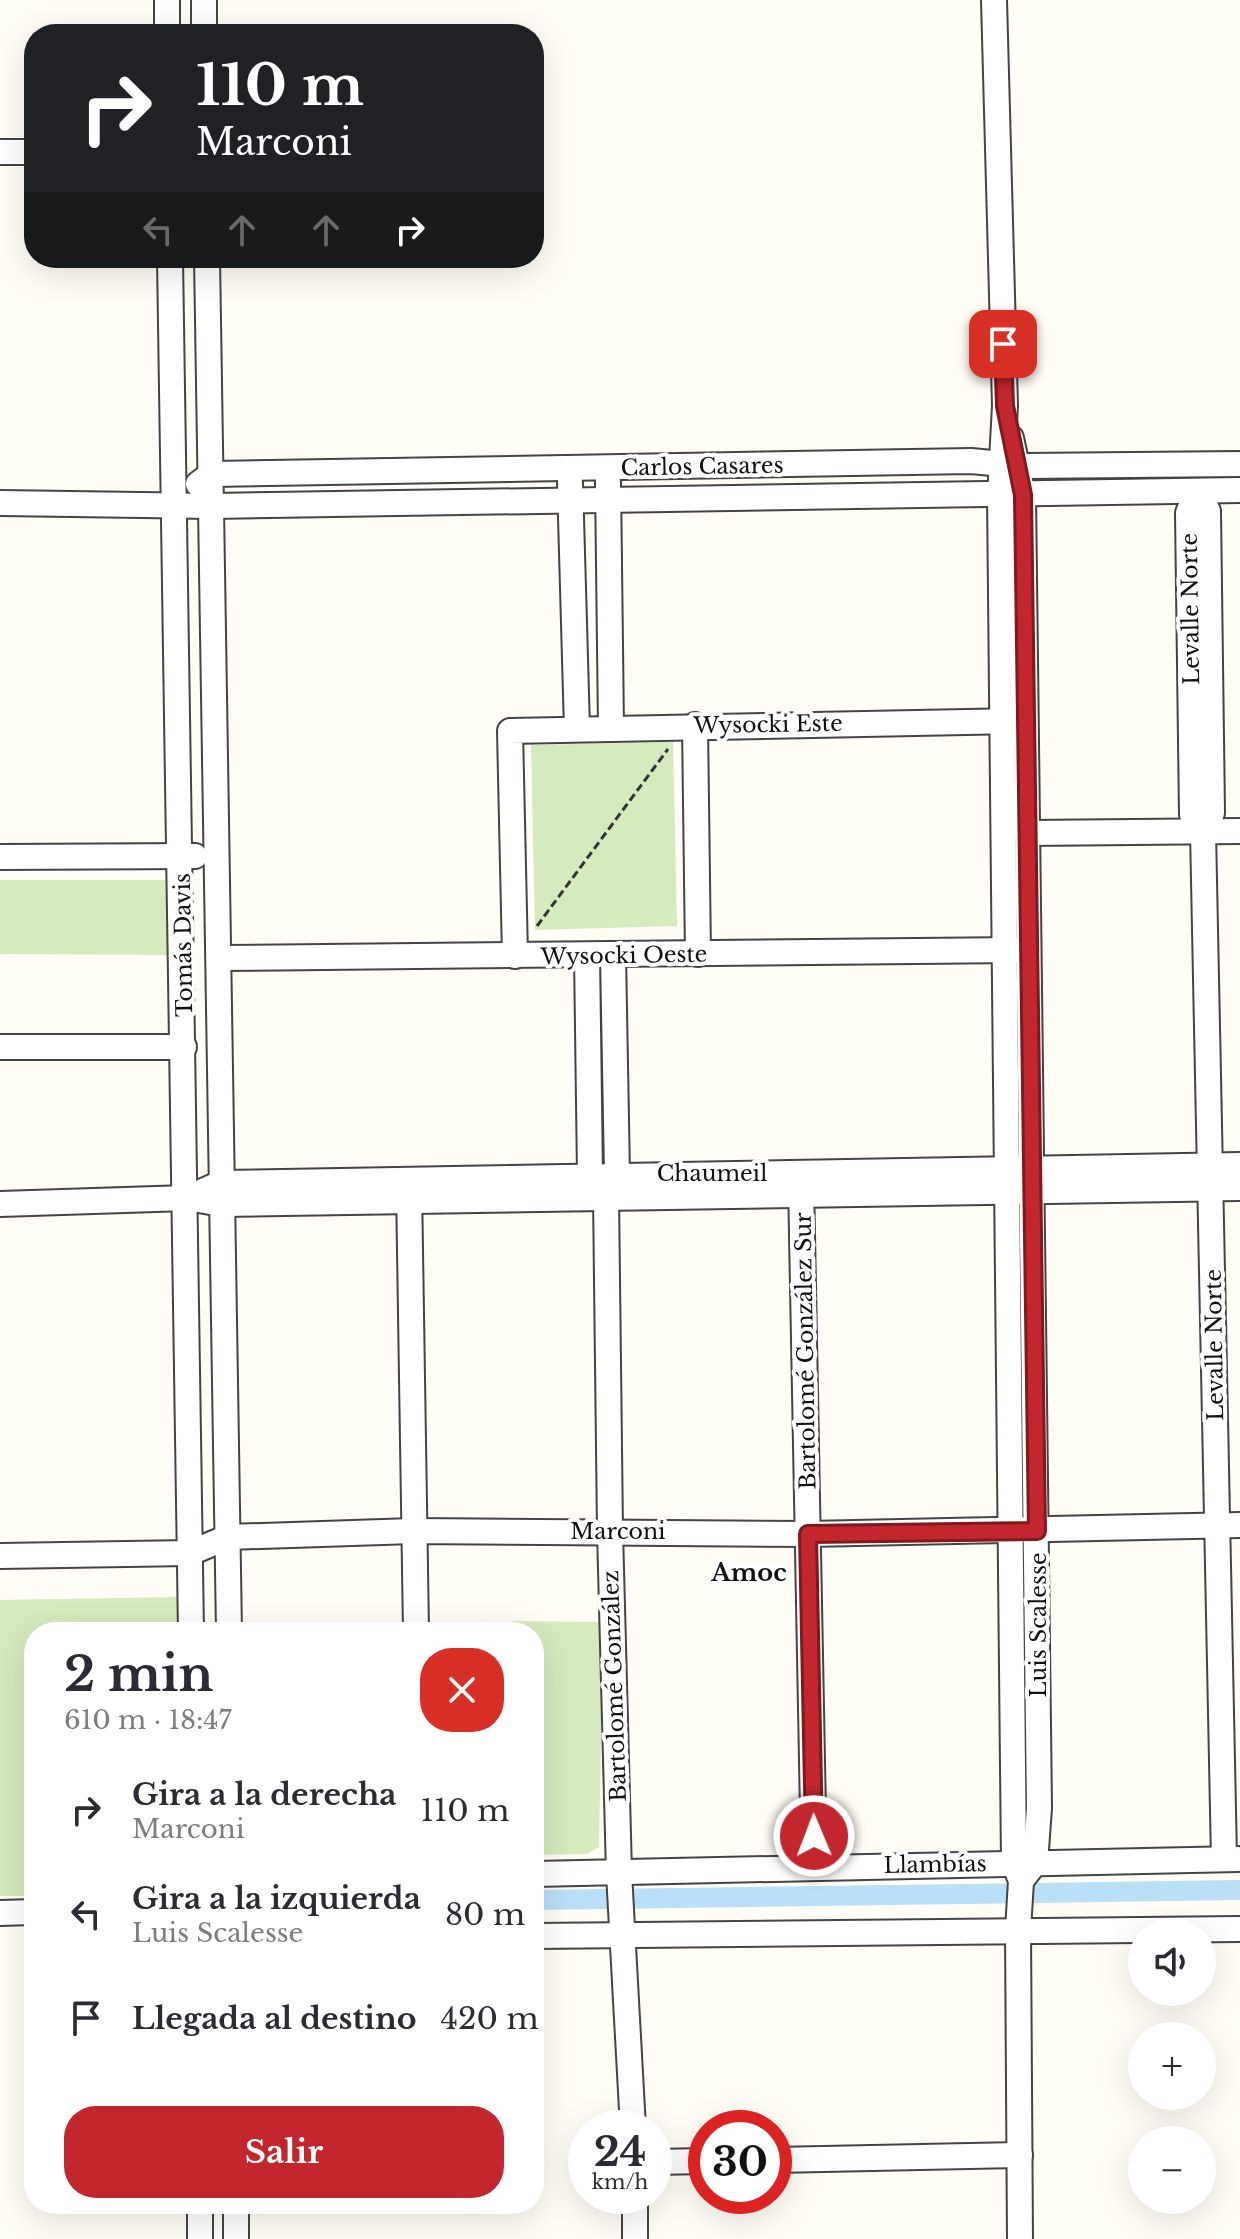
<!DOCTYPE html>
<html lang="es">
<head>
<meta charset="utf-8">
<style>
	body { margin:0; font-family:"Libre Baskerville",serif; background:#f7f7f7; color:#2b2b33; height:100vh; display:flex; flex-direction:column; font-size:30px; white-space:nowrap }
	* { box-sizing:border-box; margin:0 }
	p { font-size:26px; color:#7c7c81 }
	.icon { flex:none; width:44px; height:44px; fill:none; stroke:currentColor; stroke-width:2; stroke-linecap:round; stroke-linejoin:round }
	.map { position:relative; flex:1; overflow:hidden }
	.panel { position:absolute; left:24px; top:1622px; width:520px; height:592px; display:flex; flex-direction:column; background:#fff; border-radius:32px; box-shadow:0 8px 32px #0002 }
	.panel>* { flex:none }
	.guide { position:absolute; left:24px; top:24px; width:520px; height:244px; border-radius:32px; box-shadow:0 8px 32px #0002; background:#202124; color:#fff; overflow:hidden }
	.buttons { position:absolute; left:1128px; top:1918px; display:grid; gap:16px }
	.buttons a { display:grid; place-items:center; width:88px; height:88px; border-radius:50%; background:#fff; box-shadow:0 8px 32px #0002; font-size:40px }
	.speed { position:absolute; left:568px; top:2110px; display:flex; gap:16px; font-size:40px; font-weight:700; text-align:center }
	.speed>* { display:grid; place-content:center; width:104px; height:104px; border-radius:50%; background:#fff; box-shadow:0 8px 32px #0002; line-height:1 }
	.speed small { font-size:20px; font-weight:400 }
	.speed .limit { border:12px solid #d22; background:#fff; color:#111 }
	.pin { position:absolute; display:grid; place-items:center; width:68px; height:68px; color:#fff; margin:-34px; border-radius:16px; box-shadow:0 4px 12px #0006 }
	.me { position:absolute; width:88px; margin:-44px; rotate:359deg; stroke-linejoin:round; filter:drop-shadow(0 0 6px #0008) }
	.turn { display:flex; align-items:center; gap:28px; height:168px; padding:0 40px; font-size:36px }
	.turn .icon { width:104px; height:104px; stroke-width:2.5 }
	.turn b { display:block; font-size:56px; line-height:68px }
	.lanes { display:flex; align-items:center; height:76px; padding:0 40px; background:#0003; justify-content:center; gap:40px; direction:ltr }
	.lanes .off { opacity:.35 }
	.round { display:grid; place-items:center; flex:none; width:84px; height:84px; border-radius:32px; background:#f7f7f7 }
	.overview { display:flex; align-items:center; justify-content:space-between; height:136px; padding:0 40px }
	h1 { font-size:48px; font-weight:800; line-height:60px }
	.action { display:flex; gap:16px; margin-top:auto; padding:16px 40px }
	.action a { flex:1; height:92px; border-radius:32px; background:#c4262e; color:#fff; font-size:32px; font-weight:800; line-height:92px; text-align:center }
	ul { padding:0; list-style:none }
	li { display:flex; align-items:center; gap:24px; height:104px; padding:0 40px }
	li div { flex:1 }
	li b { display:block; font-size:30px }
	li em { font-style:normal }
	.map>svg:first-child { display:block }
	.green { fill:#d5ebbd }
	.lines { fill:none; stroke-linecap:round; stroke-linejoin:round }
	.canal { stroke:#b9e0f7; stroke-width:20 }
	.minor-casing { stroke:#444; stroke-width:28 }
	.path { stroke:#333; stroke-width:3; stroke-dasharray:8 4; stroke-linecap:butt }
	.minor { stroke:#fff; stroke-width:24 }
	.route-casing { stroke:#7f191e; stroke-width:20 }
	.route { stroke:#c4262e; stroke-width:14 }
	.labels { text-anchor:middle; stroke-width:8; stroke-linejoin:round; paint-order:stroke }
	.street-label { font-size:22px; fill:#111; stroke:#fff }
	.neighbourhood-label { font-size:24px; font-weight:bold; fill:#111; stroke:#fff }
</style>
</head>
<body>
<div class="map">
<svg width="1240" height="2239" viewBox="0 0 1240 2239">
	<rect width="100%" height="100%" fill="#fffdf5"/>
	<g class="green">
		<path d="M673 742 677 926 535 930 531 745Z"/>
		<path d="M0 880H168V955L0 954Z"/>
		<path d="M177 1597V1632H34V1896H0V1600Z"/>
		<path d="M512 1621 603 1622 599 1847 587 1854 534 1855V1632H512Z"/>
	</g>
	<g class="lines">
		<path class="canal" d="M534 1900 1240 1890"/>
		<defs>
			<g id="minor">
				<path d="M167 0V34"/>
				<path d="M204 0V34"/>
				<path d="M994 0 1005 406 1000 496 1014 1863 1021 1881 1018 1930 1020 2239"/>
				<path d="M0 152H34"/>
				<path d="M170 258 191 1632"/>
				<path d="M207 258 229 1632"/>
				<path d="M1011 438 1023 495 1039 1808 1035 1863 1021 1881"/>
				<path d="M570 482 577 729"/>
				<path d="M608 482 611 727"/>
				<path d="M198 484 211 474 971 461 1024 466 1240 464"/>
				<path d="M0 503 212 506 1240 490"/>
				<path d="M695 725 698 954"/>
				<path d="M1203 831 1192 815 1188 513 1197 491 1208 511 1212 813 1203 831 1224 1859"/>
				<path d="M1027 833 1240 831"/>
				<path d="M0 857 195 856"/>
				<path d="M587 955 590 1174 600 1187"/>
				<path d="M613 955 617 1174 606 1195 610 1531 619 1873 633 2128"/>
				<path d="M515 956 510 731 1019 721"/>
				<path d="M219 958 1022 950"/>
				<path d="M0 1047H184"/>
				<path d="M1240 1165 221 1183 187 1198 222 1204 1240 1188"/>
				<path d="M801 1181 814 1866"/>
				<path d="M409 1186 416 1632"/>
				<path d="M0 1204 187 1198"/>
				<path d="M0 1556 190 1553 228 1537 413 1531 808 1534 1240 1525"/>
				<path d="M534 1874 1238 1859"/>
				<path d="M0 1913 34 1912"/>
				<path d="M534 1936 1240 1929"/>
				<path d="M774 2160 1020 2155"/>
				<path d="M654 2162 706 2161"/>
				<path d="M200 2204V2239"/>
				<path d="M236 2204V2239"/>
				<path d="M635 2239V2196"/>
			</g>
		</defs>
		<use href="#minor" class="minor-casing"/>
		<path class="path" d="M537 926 668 749"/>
		<use href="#minor" class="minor"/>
	</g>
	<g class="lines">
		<defs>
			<path id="route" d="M814 1836 808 1534 1037 1531 1023 495 1005 406 1003 344"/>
		</defs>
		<use href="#route" class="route-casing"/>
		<use href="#route" class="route"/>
	</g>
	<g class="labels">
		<g class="street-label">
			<text transform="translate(702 466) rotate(-1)" y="8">Carlos Casares</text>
			<text transform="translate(1190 609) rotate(-91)" y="8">Levalle Norte</text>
			<text transform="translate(768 724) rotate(-1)" y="8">Wysocki Este</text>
			<text transform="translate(183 945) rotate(-91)" y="8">Tomás Davis</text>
			<text transform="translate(624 955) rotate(-1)" y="8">Wysocki Oeste</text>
			<text x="712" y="1181">Chaumeil</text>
			<text transform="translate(1214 1345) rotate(-91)" y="8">Levalle Norte</text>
			<text transform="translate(805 1351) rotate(-91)" y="8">Bartolomé González Sur</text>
			<text x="618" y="1539">Marconi</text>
			<text transform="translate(1038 1625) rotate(-90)" y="8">Luis Scalesse</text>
			<text transform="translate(614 1686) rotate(-92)" y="8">Bartolomé González</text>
			<text transform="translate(935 1864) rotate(-1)" y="8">Llambías</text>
		</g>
		<g class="neighbourhood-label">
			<text x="749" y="1581">Amoc</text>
		</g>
	</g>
</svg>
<div class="buttons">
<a><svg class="icon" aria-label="sound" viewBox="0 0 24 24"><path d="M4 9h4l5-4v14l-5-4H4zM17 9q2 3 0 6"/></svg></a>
<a>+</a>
<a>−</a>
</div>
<div class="speed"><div>24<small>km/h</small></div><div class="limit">30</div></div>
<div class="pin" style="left:1003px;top:344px;background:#d93025"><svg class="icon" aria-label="arrive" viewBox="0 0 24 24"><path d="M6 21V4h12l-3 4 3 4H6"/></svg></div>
<svg class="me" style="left:814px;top:1836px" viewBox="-20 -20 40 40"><circle r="17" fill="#c4262e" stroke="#fff" stroke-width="3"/><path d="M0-11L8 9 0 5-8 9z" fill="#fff"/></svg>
<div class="guide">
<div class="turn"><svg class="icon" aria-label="right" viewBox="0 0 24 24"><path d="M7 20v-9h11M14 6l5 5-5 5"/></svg><div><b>110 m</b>Marconi</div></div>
<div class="lanes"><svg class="icon off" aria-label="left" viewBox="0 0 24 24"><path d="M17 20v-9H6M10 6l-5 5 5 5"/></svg><svg class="icon off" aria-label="ahead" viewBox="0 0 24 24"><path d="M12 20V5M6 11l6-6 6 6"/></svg><svg class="icon off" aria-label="ahead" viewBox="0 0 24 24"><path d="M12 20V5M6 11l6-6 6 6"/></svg><svg class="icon" aria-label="right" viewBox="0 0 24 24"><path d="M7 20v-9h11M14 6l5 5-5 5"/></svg></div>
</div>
<section class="panel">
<div class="overview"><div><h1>2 min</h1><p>610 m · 18:47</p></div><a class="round" style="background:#d93025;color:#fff"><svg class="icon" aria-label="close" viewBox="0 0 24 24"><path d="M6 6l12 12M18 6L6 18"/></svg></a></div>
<ul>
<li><svg class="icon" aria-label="right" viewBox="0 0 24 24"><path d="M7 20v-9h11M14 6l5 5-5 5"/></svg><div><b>Gira a la derecha</b><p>Marconi</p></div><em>110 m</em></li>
<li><svg class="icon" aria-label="left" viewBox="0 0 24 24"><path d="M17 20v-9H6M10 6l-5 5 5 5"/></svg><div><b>Gira a la izquierda</b><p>Luis Scalesse</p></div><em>80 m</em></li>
<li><svg class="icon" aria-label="arrive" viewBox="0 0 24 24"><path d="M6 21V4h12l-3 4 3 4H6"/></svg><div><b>Llegada al destino</b></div><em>420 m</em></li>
</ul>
<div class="action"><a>Salir</a></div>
</section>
</div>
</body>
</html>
